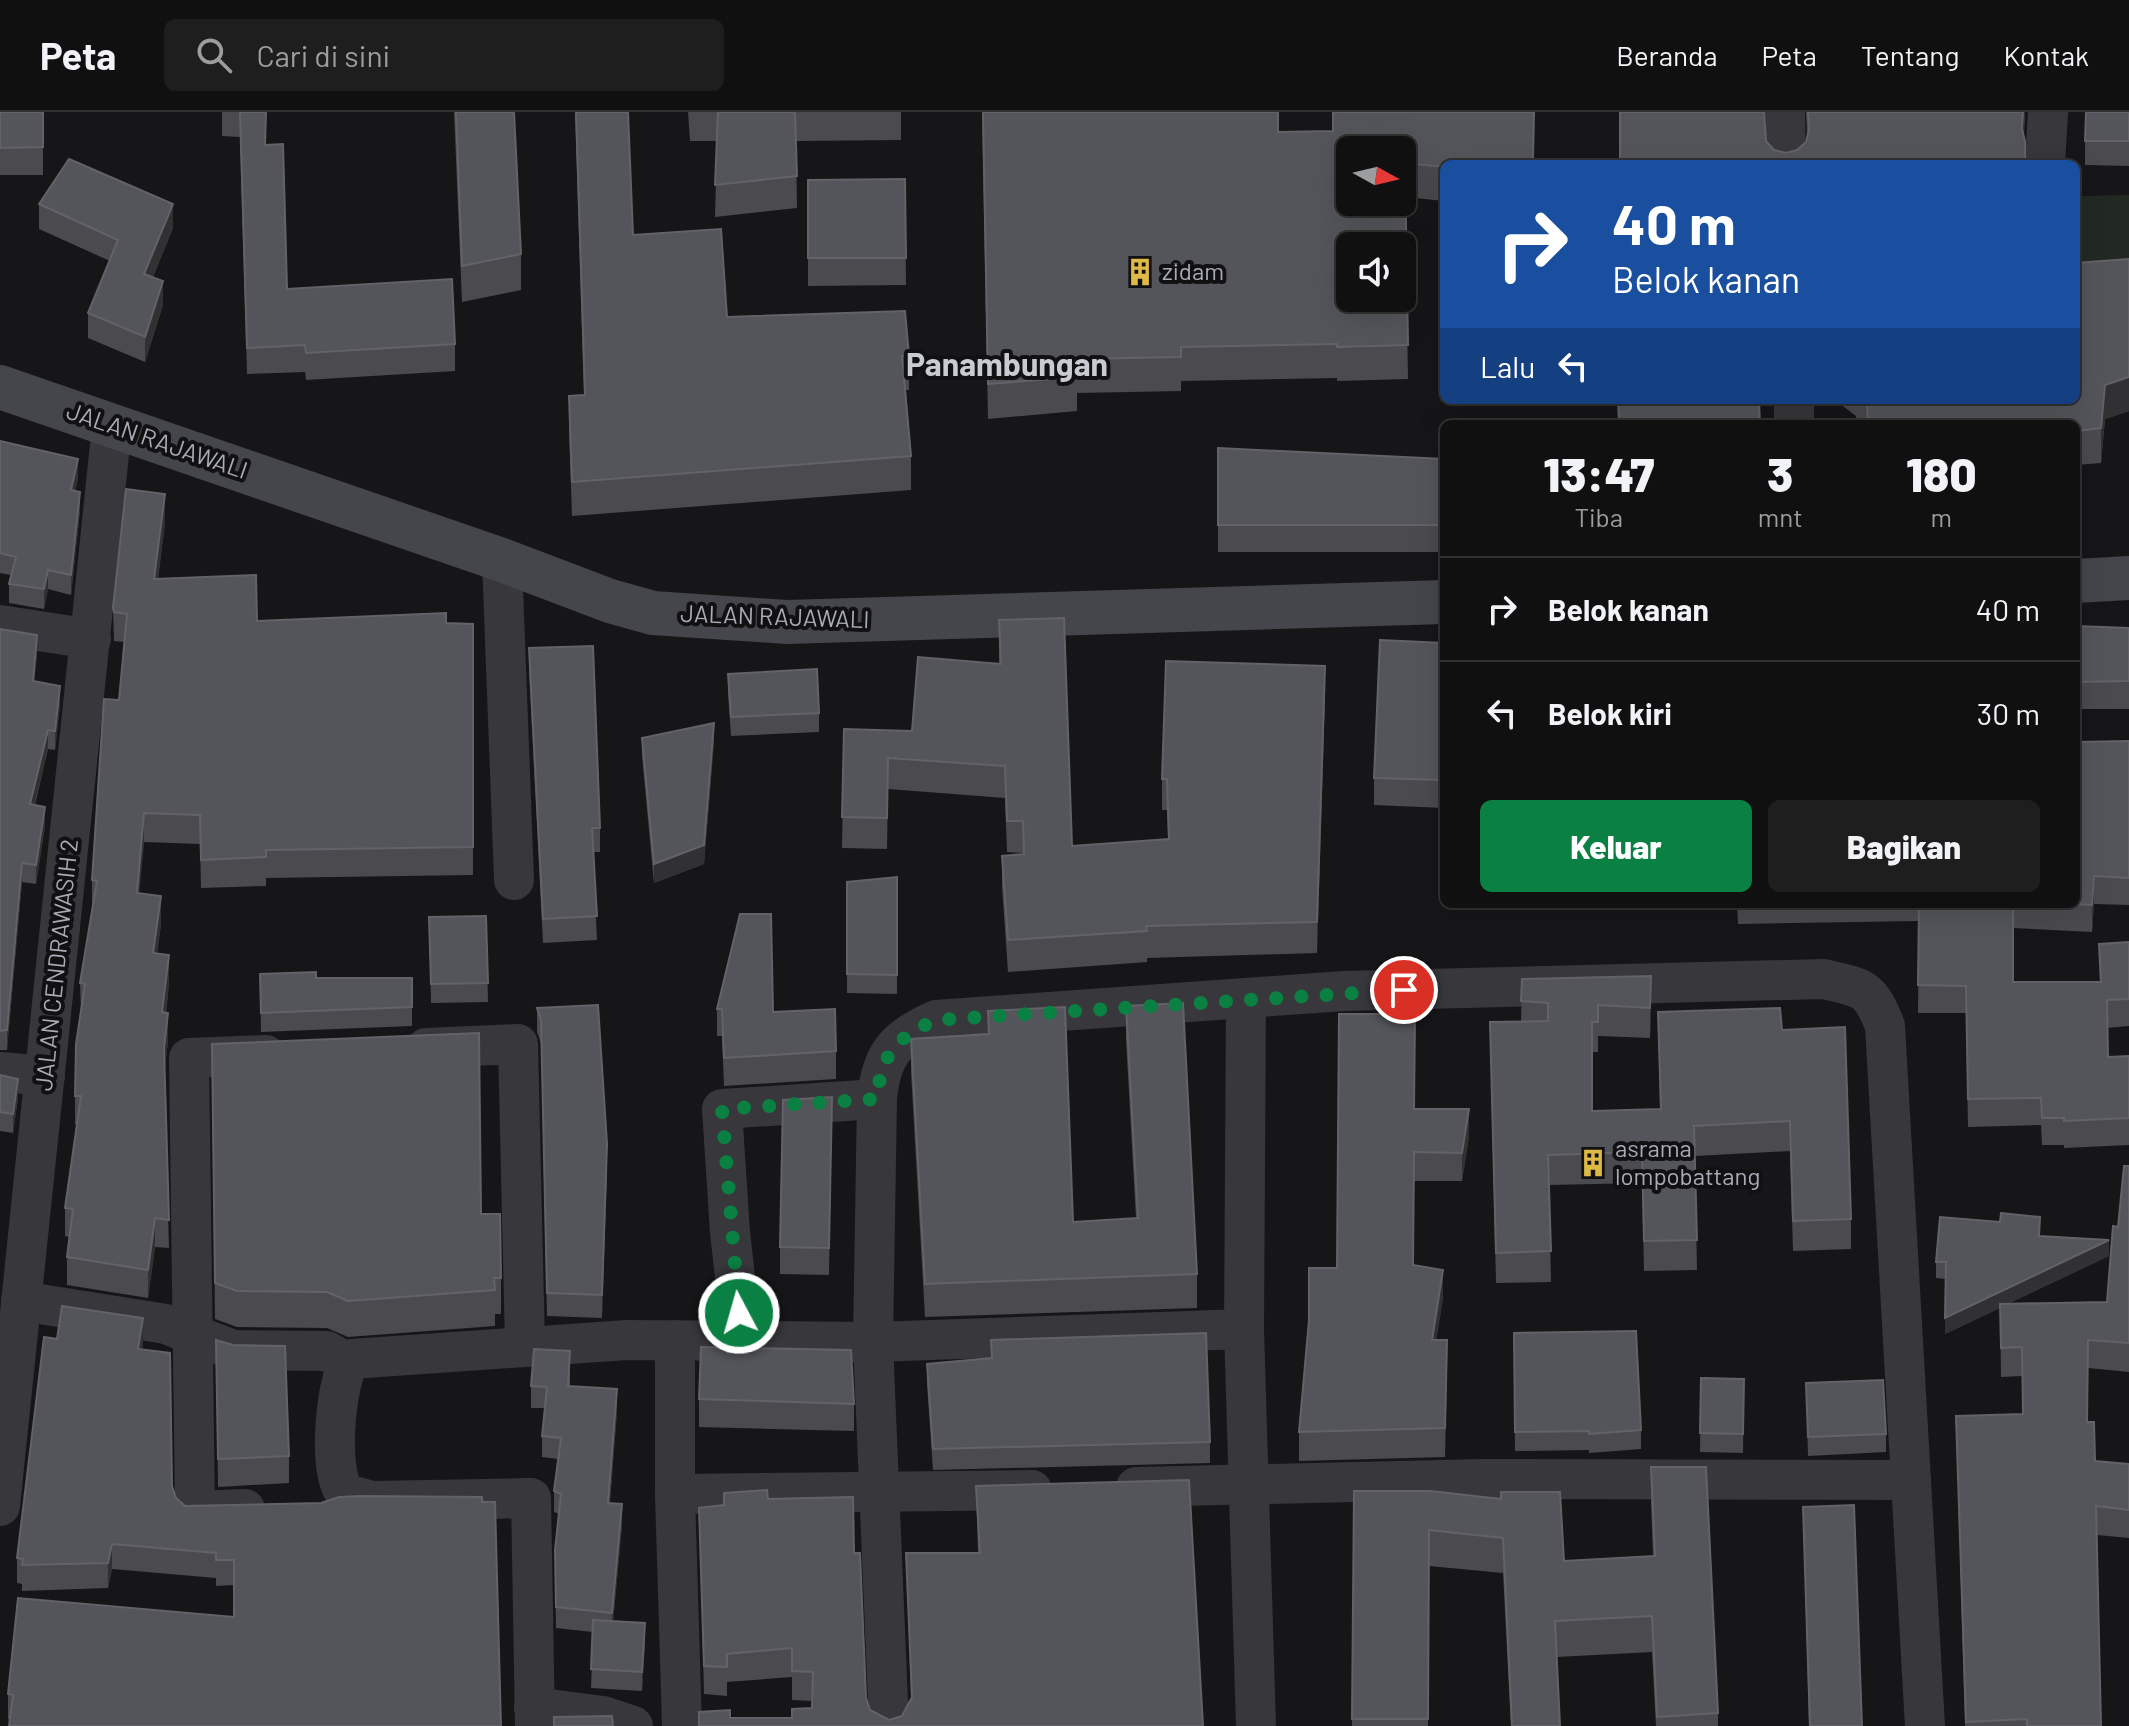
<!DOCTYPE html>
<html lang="id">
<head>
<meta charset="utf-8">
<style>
	body { margin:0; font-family:Barlow,sans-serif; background:#1e1e1f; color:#f1f3f6; height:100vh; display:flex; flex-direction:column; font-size:30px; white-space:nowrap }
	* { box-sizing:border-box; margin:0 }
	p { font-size:26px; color:#9c9d9f }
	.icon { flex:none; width:44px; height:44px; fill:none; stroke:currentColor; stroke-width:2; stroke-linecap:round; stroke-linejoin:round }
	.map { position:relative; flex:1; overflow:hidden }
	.sheet { position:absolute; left:1440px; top:308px; width:640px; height:488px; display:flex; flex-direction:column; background:#101011; border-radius:12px; box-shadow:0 8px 32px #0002,0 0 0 2px #303031 }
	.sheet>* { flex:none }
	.hud { position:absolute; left:1440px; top:48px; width:640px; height:244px; border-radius:12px; box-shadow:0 8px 32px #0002,0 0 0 2px #303031; background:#1a4fa0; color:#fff; overflow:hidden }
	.needle { width:52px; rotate:98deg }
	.fabs { position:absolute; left:1336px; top:24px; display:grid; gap:16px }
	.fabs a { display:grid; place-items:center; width:80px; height:80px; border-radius:12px; background:#101011; box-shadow:0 8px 32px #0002,0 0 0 2px #303031; font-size:40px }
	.pin { position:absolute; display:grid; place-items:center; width:68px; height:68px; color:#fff; margin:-34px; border:4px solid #fff; border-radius:50%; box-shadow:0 2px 8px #0007 }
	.me { position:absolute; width:88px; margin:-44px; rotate:354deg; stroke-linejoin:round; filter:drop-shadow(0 0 6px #0008) }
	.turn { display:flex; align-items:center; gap:28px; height:168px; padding:0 40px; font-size:36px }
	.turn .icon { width:104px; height:104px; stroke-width:2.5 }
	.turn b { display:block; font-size:56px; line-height:68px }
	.then { display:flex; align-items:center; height:76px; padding:0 40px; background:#0003; gap:16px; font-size:30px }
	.eta { display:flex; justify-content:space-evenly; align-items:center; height:136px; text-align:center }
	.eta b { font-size:48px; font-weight:800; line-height:56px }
	.button { display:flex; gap:16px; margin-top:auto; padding:16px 40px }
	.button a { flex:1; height:92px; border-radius:12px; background:#0b8043; color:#fff; font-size:32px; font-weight:800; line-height:92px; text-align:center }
	.button a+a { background:#1e1e1f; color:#f1f3f6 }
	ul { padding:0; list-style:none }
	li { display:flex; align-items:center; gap:24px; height:104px; padding:0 40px; border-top:2px solid #303031 }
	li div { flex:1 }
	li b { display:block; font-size:30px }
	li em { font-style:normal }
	header { display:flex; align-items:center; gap:48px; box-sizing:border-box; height:112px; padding:0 40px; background:#101011; border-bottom:2px solid #303031 }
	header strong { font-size:38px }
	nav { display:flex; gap:44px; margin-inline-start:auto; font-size:28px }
	.search { width:560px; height:72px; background:#1e1e1f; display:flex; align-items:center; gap:20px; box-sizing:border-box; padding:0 28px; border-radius:12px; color:#9c9d9f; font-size:30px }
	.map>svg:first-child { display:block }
	.green { fill:#222923 }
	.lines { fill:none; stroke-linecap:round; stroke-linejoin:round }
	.street { stroke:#37373c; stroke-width:40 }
	.secondary { stroke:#45464b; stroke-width:44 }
	.wall { fill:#4a4a4f }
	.shaded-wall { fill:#313134 }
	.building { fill:#54555a; stroke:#626268; stroke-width:2; fill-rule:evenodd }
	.route { stroke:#0b8043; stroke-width:14; stroke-dasharray:0 25.2 }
	.labels { text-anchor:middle; stroke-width:8; stroke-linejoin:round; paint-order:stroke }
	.poi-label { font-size:24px; fill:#a9acb6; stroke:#111012; text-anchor:start }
	.street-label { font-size:24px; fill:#a9acb6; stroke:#111012 }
	.district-label { font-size:32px; font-weight:bold; fill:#c9cbd2; stroke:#111012 }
</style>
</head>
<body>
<header>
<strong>Peta</strong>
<div class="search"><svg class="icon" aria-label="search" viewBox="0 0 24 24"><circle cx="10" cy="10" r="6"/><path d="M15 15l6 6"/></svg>Cari di sini</div>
<nav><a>Beranda</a><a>Peta</a><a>Tentang</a><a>Kontak</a></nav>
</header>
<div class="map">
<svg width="2129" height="1614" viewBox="0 0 2129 1614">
	<rect width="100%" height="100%" fill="#161517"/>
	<path class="green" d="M2129 83V160L2076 162V84Z"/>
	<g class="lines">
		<g class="street">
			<path d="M1785 0 1786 52"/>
			<path d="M2045 52 2048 0"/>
			<path d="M1794 288V312"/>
			<path d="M502 448 514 768"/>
			<path d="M0 513 91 527"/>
			<path d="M1246 888 1244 1217 1256 1614"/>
			<path d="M426 936 518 932 525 1233"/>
			<path d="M0 960 45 964"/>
			<path d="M21 1189 166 1212 233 1238 327 1239 347 1251"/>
			<path d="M675 1228V1382L1032 1378"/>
			<path d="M742 1228 730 1120 722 997 877 987"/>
			<path d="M1136 1375 1482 1367 1911 1368"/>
			<path d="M675 1382 682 1614"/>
			<path d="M0 1394 112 313"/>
			<path d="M245 1397 195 1399 189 946 266 943"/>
			<path d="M534 1595 603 1604 633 1614"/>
			<path d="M535 1614 531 1386 373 1389 346 1382C327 1364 335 1267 351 1247L627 1228 873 1230 1244 1217"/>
			<path d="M889 1614 873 1230 877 987C881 943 895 926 936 908L1344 879 1824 867C1863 876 1870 875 1885 914L1925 1614"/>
		</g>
		<g class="secondary">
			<path d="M0 275 502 448 610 489 653 501 787 510 1444 490"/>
			<path d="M2076 469 2129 466"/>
		</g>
	</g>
	<g class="wall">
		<rect x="0" y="0" width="43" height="63"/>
		<path d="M222 0H266V33L287 177 455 232V259L306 268 305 260 247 262 240 25 222 24Z"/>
		<path d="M454 0H514L521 142V178L462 190Z"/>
		<path d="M575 0H628L633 123 727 205 909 244V278H906L911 344V378L572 404 569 318V284L584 283Z"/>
		<path d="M688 0H901V28L796 29 797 96 715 105 717 29H690Z"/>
		<path d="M982 0H1278V20L1333 19 1332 0H1534L1533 47 1444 52V89L1405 85 1408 267 1337 269V266L1181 269V279L1077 281V299L988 307Z"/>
		<path d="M1806 0H2025L2024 23 2025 52H1620L1766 29 1774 38 1786 41 1797 38 1806 30 1807 24Z"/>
		<path d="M2129 0V54L2085 53V29Z"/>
		<path d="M905 67 906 173 808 174V68Z"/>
		<path d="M39 92 173 116 153 165 163 193 145 250 88 226V201L110 149 39 117Z"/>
		<path d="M2129 147V299L2105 307 2101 351 2076 353V312H1856V304L1835 288H2076Z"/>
		<path d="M0 329 78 366 75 379 80 399 71 483 48 477 44 497 9 491V472L11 463 0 461Z"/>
		<path d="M1218 336 1444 347V440H1218Z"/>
		<path d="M165 411 158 467 257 509 473 512V763L266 766V774L201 776 200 732 144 730 139 781 161 812 157 842 169 872 166 901 168 929 164 959 169 1136 155 1135 148 1186 67 1173V1145L69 1125 65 1124V1096L77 1012H75V984L81 899 80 871 92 797V768L119 588 125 530 114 529 113 496Z"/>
		<path d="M999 508 1072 734 1168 727 1167 698H1162V667L1325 585 1317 841 1147 846V850L1008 860 1002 775V744L1023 742V741L1007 740 1005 686 888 677 887 737 842 736 844 617 912 619 999 552Z"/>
		<path d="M2076 514 2129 516V597H2076Z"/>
		<path d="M0 517 37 542 34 569 60 593 55 638 48 637 35 693 45 714 36 772 22 770 7 938H0Z"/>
		<path d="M1444 531V696L1374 693V666Z"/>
		<path d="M529 536 600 716V740H593L597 828 543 831 529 560Z"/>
		<path d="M728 562 819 601V620L731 624 728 580Z"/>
		<path d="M642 626 714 630 704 752 654 771 642 644Z"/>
		<path d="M2129 629V793L2094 792 2092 820 2013 816V870H2100L2099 832 2129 830V914L2107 916 2108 945 2129 944V1033L2064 1036V1033H2042L2041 1013 1968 1015 1966 901H1918L1919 809 1738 812 1737 792H2076Z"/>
		<path d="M897 765V882L847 881V770Z"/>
		<path d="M486 804 488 890 431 891 429 805Z"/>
		<path d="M260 862 316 866H412V914L261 920Z"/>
		<path d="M1522 867 1651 894 1650 926 1598 924V940H1592V999L1660 997 1658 900 1782 918 1851 1107V1137L1793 1139 1790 1039 1695 1044 1697 1158 1644 1159 1642 1071 1549 1073 1551 1170 1496 1171 1490 910H1521Z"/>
		<path d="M1126 894 1197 1162V1196L925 1205 911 960V927L988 922V899L1073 1110 1136 1106 1126 928Z"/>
		<path d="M537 896 607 1056 602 1206 547 1204 541 931 537 920Z"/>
		<path d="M717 897 773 900 836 939V967L724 974 722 924H717Z"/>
		<path d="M0 963 18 986 13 1021 0 1019Z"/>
		<path d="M212 968 481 1102 501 1166V1202H495V1214L348 1225 327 1216 237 1215 215 1207Z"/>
		<path d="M832 985 829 1163 780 1162V1135Z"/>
		<path d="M1414 997 1469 1025 1462 1069H1414L1413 1153 1443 1186 1436 1228 1447 1256 1445 1345 1299 1349V1320L1309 1210 1337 1156Z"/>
		<path d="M2129 1054V1260L2088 1256V1310L2095 1349 2129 1352V1426L2097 1423 2101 1614H1965L1956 1304 2023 1302 2022 1264 2001 1265 2000 1196 1945 1222 1946 1167 1936 1166V1150L2040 1124 2109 1144 2009 1191 2107 1190 2118 1115Z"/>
		<path d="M1514 1221 1641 1318V1337L1589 1341V1338L1515 1339Z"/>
		<path d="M57 1227 143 1232 142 1238 172 1374 176 1386 185 1394 501 1614 8 1607V1582L234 1505V1473L216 1474V1466L112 1457 108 1476 22 1479V1472L17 1471V1446Z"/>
		<path d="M216 1228 289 1344V1371L218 1375Z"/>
		<path d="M991 1228 1210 1330V1351L933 1358 927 1272V1252L991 1246Z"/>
		<path d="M570 1260V1274L617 1299 610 1391 622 1414 613 1510 645 1530 642 1579 591 1576 593 1520 556 1516 555 1438 559 1402 554 1400V1379L558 1347 542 1345V1324L545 1296H531V1274Z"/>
		<path d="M1701 1266 1744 1267 1743 1341 1700 1340Z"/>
		<path d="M1806 1271 1886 1322V1340L1808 1344Z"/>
		<path d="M699 1287 854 1292V1319L699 1315Z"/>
		<path d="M1651 1355 1718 1601V1614H1656L1652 1540 1557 1545 1560 1614H1511L1503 1461 1429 1454 1428 1614H1352L1354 1379H1430L1564 1449 1653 1444 1651 1390Z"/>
		<path d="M976 1374 1203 1614 730 1606H792L812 1596V1589L792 1588V1565L727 1570V1584L704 1582 699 1396 724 1393V1381L768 1387 854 1441 866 1586 870 1598 889 1608 902 1604 911 1587 906 1441H978Z"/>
		<path d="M1803 1395 1862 1614H1809Z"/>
	</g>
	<g class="shaded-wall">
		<path d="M2023 0H2025L2022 51V17Z"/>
		<path d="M173 92V116L144 186V162Z"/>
		<path d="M163 169V193L145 250V225Z"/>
		<path d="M2129 265V299L2105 307 2101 351V316L2105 273Z"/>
		<path d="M78 347V366L71 398V378Z"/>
		<path d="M80 380V399L71 483V463Z"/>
		<path d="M165 382V411L154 495V467Z"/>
		<path d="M48 458V477L44 497V477Z"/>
		<path d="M37 523V542L33 588V569Z"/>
		<path d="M1325 554V585L1317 841V810Z"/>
		<path d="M60 574V593L55 638V619Z"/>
		<path d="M714 611V630L704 752 654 771V752Z"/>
		<path d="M48 618V637L30 711V692Z"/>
		<path d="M45 695V714L36 772V753Z"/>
		<path d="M144 701V730L137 809V781Z"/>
		<path d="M22 751V770L7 938V918Z"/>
		<path d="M2094 764V792L2092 820V793Z"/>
		<path d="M161 784V812L153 870V841Z"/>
		<path d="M169 843V872L162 928V900Z"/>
		<path d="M1651 864V894L1650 926V896Z"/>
		<path d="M168 901V929L164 964V936Z"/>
		<path d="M18 967V986L13 1021V1002Z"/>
		<path d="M1469 997V1025L1462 1069V1041Z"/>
		<path d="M607 1032V1056L602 1206V1183Z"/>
		<path d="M155 1106V1135L148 1186V1158Z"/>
		<path d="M2109 1128V1144L1945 1222V1206Z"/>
		<path d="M1443 1158V1186L1432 1256V1228Z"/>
		<path d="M143 1206V1232L138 1263V1237Z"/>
		<path d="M1447 1228V1256L1445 1345V1316Z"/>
		<path d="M617 1277V1299L608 1412V1391Z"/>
		<path d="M622 1392V1414L612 1522V1501Z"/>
		<path d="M112 1432V1457L108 1476V1451Z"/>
		<path d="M645 1511V1530L642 1579V1560Z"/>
	</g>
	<g class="building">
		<path d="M0 0H43V35L0 36Z"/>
		<path d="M240 0H266L265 33 283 32 287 177 452 167 455 232 306 241 305 233 247 236Z"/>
		<path d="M456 0H514L521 142 462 154Z"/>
		<path d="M576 0H628L633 123 721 117 727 205 905 199 909 244H902L911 344 572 370 569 284 585 283Z"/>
		<path d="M718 0H795L797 64 715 73Z"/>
		<path d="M983 0H1278V20L1333 19V0H1534L1533 47 1614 52H1444V55L1405 51 1408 233 1337 235V232L1181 235V245L1076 247 1077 265 988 272ZM1350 38H1402V90H1350ZM1350 134H1402V186H1350Z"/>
		<path d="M1620 0H1764L1766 29 1774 38 1786 41 1797 38 1806 30 1809 17 1808 0H2023L2022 17 2025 29V52H1620Z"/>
		<path d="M2086 0H2129V29H2085Z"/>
		<path d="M69 47 173 92 144 162 163 169 145 225 88 201 118 128 39 92Z"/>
		<path d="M905 67 906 146H808V68Z"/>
		<path d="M2129 147V265L2105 273 2101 316 2076 319V312H1868L1867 292H1856V288H2076V151Z"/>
		<path d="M1618 288H1759L1760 312H1619Z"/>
		<path d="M0 329 78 347 71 378 80 380 71 463 48 458 44 477 9 472 16 445 0 441Z"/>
		<path d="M1218 336 1444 347V413H1218Z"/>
		<path d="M126 377 165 382 154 467 256 463 257 509 446 501V511L473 512V735L266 738V745L201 748 200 703 144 701 137 781 161 784 153 841 169 843 162 900 168 901 164 936 169 1108 155 1106 148 1158 67 1145 73 1097 65 1096 81 984H75L76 932 85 872 80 871 97 769 92 768 104 587 119 588 127 502 114 500 113 496Z"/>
		<path d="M1064 506 1072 734 1169 727 1167 667H1162L1166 549 1325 554 1317 810 1146 814 1147 819 1008 828 1002 744 1024 742 1023 709H1007L1005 654 888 646 887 706 842 705 844 617 912 619 918 545 1001 552 999 508Z"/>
		<path d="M2076 514 2129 516V569L2076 570Z"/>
		<path d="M0 517 37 523 33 569 60 574 55 619 48 618 30 692 45 695 36 753 22 751 7 918 0 919Z"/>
		<path d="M1380 528 1444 531V668L1374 666Z"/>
		<path d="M593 534 600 716H592L597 804 543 807 529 536Z"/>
		<path d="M817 557 819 601 731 605 728 562Z"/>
		<path d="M714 611 704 733 654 752 642 626Z"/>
		<path d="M2129 629V766L2094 764 2092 793 2076 792V630Z"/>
		<path d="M897 765V863L847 862V770Z"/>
		<path d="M1919 792H2013V870H2101L2099 832 2129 830V887L2107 888 2108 945 2129 944V1006L2064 1009V1006H2042L2041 986 1968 987 1966 874 1918 873Z"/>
		<path d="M740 802H771L773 900 835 897 836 939 724 946 722 897H717Z"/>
		<path d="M486 804 488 871 431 872 429 805Z"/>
		<path d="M316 860V866H412V895L261 901 260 862Z"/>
		<path d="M1651 864 1650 896 1598 893V910H1592V999L1661 997 1658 900 1780 896 1782 918 1845 915 1851 1107 1793 1109 1790 1009 1694 1014 1697 1128 1644 1129 1642 1040 1548 1043 1551 1139 1496 1141 1490 910 1548 909V891L1521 889 1522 867Z"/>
		<path d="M1183 891 1197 1162 925 1172 911 927 989 922 988 899 1065 895 1073 1110 1138 1106 1126 894Z"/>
		<path d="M598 893 607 1032 602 1183 547 1181 541 908 537 896Z"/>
		<path d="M1339 902H1415L1414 997H1469L1462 1041 1414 1040 1413 1153 1443 1158 1432 1228H1447L1445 1316 1299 1320 1309 1208V1156H1337Z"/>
		<path d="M479 921 481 1102H500L501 1166H494L495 1178 348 1189 327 1180 237 1179 215 1171 212 932Z"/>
		<path d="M0 963 18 967 13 1002 0 1000Z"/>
		<path d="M832 985 829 1136 780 1135 783 988Z"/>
		<path d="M2124 1054H2129V1231L2088 1228 2087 1310H2094L2095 1349 2129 1352V1398L2096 1394 2101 1614H2027V1607L1966 1610 1956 1304 2023 1302 2022 1235 2001 1236 2000 1192 2107 1190 2113 1114 2118 1115Z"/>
		<path d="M2001 1101 2040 1105 2039 1124 2109 1128 1945 1206 1946 1150H1936L1940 1105 2000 1110Z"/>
		<path d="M62 1194 143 1206 138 1237 170 1241 172 1374 176 1386 185 1394 321 1391 339 1385 360 1384 482 1385V1390H495L501 1614H9L13 1583 8 1582 18 1486 234 1505V1448H216V1441L112 1432 108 1451 22 1453 23 1447 17 1446 44 1225 57 1227Z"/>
		<path d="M1636 1219 1641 1318 1589 1322V1319L1515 1320 1514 1221Z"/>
		<path d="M1206 1221 1210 1330 933 1337 927 1252 992 1246 991 1228Z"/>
		<path d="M216 1228 233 1233 285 1234 289 1344 218 1347Z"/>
		<path d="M701 1235 851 1238 854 1292 699 1287Z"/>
		<path d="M534 1237 570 1239 568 1274 617 1277 608 1391 622 1392 612 1501 556 1495 555 1438 561 1382 554 1379 561 1326 542 1324 547 1275 531 1274Z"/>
		<path d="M1701 1266 1744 1267 1743 1322 1700 1321Z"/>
		<path d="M1883 1268 1886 1322 1808 1325 1806 1271Z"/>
		<path d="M1651 1355H1706L1718 1601 1657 1605 1652 1504 1555 1509 1560 1614H1512L1503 1426 1429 1418 1428 1607H1352L1354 1379H1430L1501 1387V1380H1560L1564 1449 1655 1444Z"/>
		<path d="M1189 1368 1203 1614H699V1600L730 1598V1606H792V1597L812 1596 813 1560 792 1559V1536L727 1542V1555L704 1554 699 1396 724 1393V1381L767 1378 768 1387 853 1385 854 1441H860L866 1586 870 1598 889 1608 902 1604 912 1585 906 1441H980L976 1374Z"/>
		<path d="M1854 1393 1862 1614H1810L1803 1395Z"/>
		<path d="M593 1508 645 1511 642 1560 591 1557Z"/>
		<path d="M612 1604 613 1614H554V1605Z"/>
	</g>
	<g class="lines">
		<path class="route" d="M739 1201 722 997 877 987C881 943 895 926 936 908L1404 878"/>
	</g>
	<defs>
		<symbol id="building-bare" viewBox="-9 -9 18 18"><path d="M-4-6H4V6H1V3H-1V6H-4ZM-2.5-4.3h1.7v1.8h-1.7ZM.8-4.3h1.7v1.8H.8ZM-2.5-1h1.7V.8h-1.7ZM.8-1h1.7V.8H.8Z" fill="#dfb945" stroke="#111012" stroke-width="2.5" paint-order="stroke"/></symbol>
	</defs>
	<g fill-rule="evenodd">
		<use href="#building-bare" x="1120" y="140" width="40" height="40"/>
		<use href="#building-bare" x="1573" y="1031" width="40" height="40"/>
	</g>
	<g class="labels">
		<g class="poi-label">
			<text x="1162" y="168">zidam</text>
			<text x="1615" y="1045">asrama<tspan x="1615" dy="28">lompobattang</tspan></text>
		</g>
		<g class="street-label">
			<text transform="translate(157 329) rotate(19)" y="8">JALAN RAJAWALI</text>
			<text transform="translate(775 505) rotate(2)" y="8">JALAN RAJAWALI</text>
			<text transform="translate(57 853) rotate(-84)" y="8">JALAN CENDRAWASIH 2</text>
		</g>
		<g class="district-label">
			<text x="1007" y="264">Panambungan</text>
		</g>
	</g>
</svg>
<div class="fabs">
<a><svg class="needle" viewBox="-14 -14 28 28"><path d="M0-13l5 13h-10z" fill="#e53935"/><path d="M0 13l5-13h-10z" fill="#9c9d9f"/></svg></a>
<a><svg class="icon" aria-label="sound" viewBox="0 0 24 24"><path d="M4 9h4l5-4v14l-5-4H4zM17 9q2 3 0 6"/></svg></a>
</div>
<div class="pin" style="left:1404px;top:878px;background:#d93025"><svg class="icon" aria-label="arrive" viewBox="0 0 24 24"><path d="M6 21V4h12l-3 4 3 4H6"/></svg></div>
<svg class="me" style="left:739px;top:1201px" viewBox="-20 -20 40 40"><circle r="17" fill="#0b8043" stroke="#fff" stroke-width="3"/><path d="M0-11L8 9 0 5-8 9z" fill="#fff"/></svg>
<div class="hud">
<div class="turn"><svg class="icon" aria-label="right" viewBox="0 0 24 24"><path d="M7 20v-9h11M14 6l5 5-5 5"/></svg><div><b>40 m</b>Belok kanan</div></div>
<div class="then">Lalu<svg class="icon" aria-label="left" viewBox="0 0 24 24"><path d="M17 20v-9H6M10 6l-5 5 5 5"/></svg></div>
</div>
<section class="sheet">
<div class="eta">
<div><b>13:47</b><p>Tiba</p></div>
<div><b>3</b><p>mnt</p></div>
<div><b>180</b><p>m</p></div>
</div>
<ul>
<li><svg class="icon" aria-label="right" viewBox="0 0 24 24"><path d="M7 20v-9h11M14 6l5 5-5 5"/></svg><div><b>Belok kanan</b></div><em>40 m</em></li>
<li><svg class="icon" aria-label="left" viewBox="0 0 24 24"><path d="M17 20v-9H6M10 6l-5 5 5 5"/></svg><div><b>Belok kiri</b></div><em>30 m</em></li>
</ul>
<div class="button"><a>Keluar</a><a>Bagikan</a></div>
</section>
</div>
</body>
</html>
